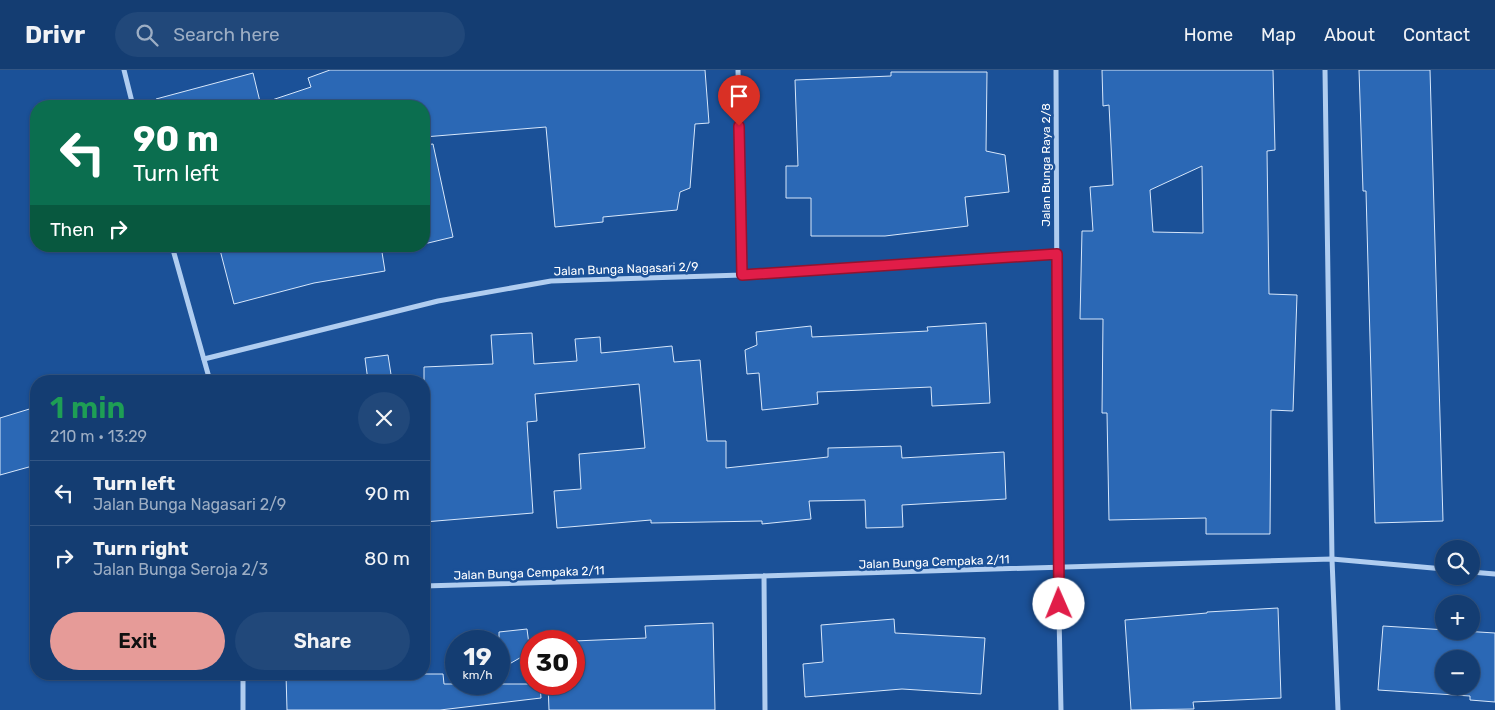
<!DOCTYPE html>
<html lang="en">
<head>
<meta charset="utf-8">
<style>
	body { margin:0; font-family:Rubik,sans-serif; background:#21487a; color:#f1f3f6; height:100vh; display:flex; flex-direction:column; font-size:19px; white-space:nowrap }
	* { box-sizing:border-box; margin:0 }
	p { font-size:16px; color:#9daec4 }
	.icon { flex:none; width:28px; height:28px; fill:none; stroke:currentColor; stroke-width:2; stroke-linecap:round; stroke-linejoin:round }
	.map { position:relative; flex:1; overflow:hidden }
	.sheet { position:absolute; left:30px; top:305px; width:400px; height:305px; display:flex; flex-direction:column; background:#143d72; border-radius:20px; box-shadow:0 1px 4px #0004,0 0 0 1px #335684 }
	.sheet>* { flex:none }
	.top-card { position:absolute; left:30px; top:30px; width:400px; height:152px; border-radius:20px; box-shadow:0 1px 4px #0004,0 0 0 1px #335684; background:#0b6e4f; color:#fff; overflow:hidden }
	.buttons { position:absolute; left:1435px; top:470px; display:grid; gap:10px }
	.buttons a { display:grid; place-items:center; width:45px; height:45px; border-radius:50%; background:#143d72; box-shadow:0 1px 4px #0004,0 0 0 1px #335684; font-size:25px }
	.speed { position:absolute; left:445px; top:560px; display:flex; gap:10px; font-size:25px; font-weight:700; text-align:center }
	.speed>* { display:grid; place-content:center; width:65px; height:65px; border-radius:50%; background:#143d72; box-shadow:0 1px 4px #0004,0 0 0 1px #335684; line-height:1 }
	.speed small { font-size:12px; font-weight:400 }
	.speed .limit { border:8px solid #d22; background:#fff; color:#111 }
	.pin { position:absolute; display:grid; place-items:center; width:42px; height:42px; color:#fff; margin:-51px -21px; border-radius:50% 50% 50% 0; rotate:-45deg; box-shadow:0 0 5px #0007 }
	.pin .icon { rotate:45deg }
	.me { position:absolute; width:55px; margin:-28px; rotate:359deg; stroke-linejoin:round; filter:drop-shadow(0 0 4px #0008) }
	.turn { display:flex; align-items:center; gap:18px; height:105px; padding:0 20px; font-size:22px }
	.turn .icon { width:65px; height:65px; stroke-width:2.5 }
	.turn b { display:block; font-size:35px; line-height:42px }
	.then { display:flex; align-items:center; height:48px; padding:0 20px; background:#0003; gap:10px; font-size:19px }
	.round { display:grid; place-items:center; flex:none; width:52px; height:52px; border-radius:26px; background:#21487a }
	.headline { display:flex; align-items:center; justify-content:space-between; height:85px; padding:0 20px }
	h1 { font-size:30px; font-weight:600; line-height:38px; color:#1e9e55 }
	.primary-button { display:flex; gap:10px; margin-top:auto; padding:10px 20px }
	.primary-button a { flex:1; height:58px; border-radius:30px; background:#e69b98; color:#111; font-size:20px; font-weight:600; line-height:58px; text-align:center }
	.primary-button a+a { background:#21487a; color:#f1f3f6 }
	ul { padding:0; list-style:none }
	li { display:flex; align-items:center; gap:15px; height:65px; padding:0 20px; border-top:1px solid #335684 }
	li div { flex:1 }
	li b { display:block; font-size:19px }
	li em { font-style:normal }
	header { display:flex; align-items:center; gap:30px; box-sizing:border-box; height:70px; padding:0 25px; background:#143d72; border-bottom:1px solid #335684 }
	header strong { font-size:24px }
	nav { display:flex; gap:28px; margin-inline-start:auto; font-size:18px }
	.search { width:350px; height:45px; background:#21487a; display:flex; align-items:center; gap:12px; box-sizing:border-box; padding:0 18px; border-radius:28px; color:#9daec4; font-size:19px }
	.map>svg:first-child { display:block }
	.building { fill:#2b68b5; stroke:#d7e7fb; fill-rule:evenodd }
	.lines { fill:none; stroke-linecap:round; stroke-linejoin:round }
	.minor { stroke:#b0cdf0; stroke-width:5 }
	.route-casing { stroke:#92132f; stroke-width:12 }
	.route { stroke:#e11d48; stroke-width:9 }
	.labels { text-anchor:middle; stroke-width:5; stroke-linejoin:round; paint-order:stroke }
	.street-label { font-size:12px; fill:#fff; stroke:#1b5198 }
</style>
</head>
<body>
<header>
<strong>Drivr</strong>
<div class="search"><svg class="icon" aria-label="search" viewBox="0 0 24 24"><circle cx="10" cy="10" r="6"/><path d="M15 15l6 6"/></svg>Search here</div>
<nav><a>Home</a><a>Map</a><a>About</a><a>Contact</a></nav>
</header>
<div class="map">
<svg width="1495" height="640" viewBox="0 0 1495 640">
	<rect width="100%" height="100%" fill="#1b5198"/>
	<g class="building">
		<path d="M330 0H705L709 53 695 54 690 118 680 122 677 140 603 147V152L555 157 546 57 424 67V36H266V32L311 17 308 8Z"/>
		<path d="M1102 0H1273L1275 80 1267 81 1269 224 1297 225 1293 341 1271 340 1270 464H1206V448L1109 450 1107 343H1102L1103 249H1080L1082 161H1093L1090 117 1113 115 1109 35 1103 36ZM1202 96 1203 163 1153 162 1150 120Z"/>
		<path d="M1359 0H1430L1443 451 1375 453 1366 121H1363Z"/>
		<path d="M891 2H987L986 81 1005 85 1009 122 965 127 968 156 885 166H811V128H786V96H798L795 10 891 6Z"/>
		<path d="M253 3 261 36H157L156 29Z"/>
		<path d="M433 74 453 167 424 174V75Z"/>
		<path d="M219 176H381L385 201 314 213 234 234Z"/>
		<path d="M986 253 990 333 932 336 931 317 817 322 818 334 762 340 759 303 747 304 745 280 757 275 756 262 811 256 812 267 928 261 927 257Z"/>
		<path d="M532 263 534 294 577 291 575 269 600 267 601 283 672 276 674 292 700 290 707 371H726V398L828 387V378L901 376 902 388 1004 382 1006 429 902 435 903 457 866 458 865 430 809 431 811 449 762 454V451L651 453V450L557 458 554 421 581 419 579 384 645 378 639 314 535 324 537 351 527 352 533 443 424 452V297L493 294 491 265Z"/>
		<path d="M388 285 392 311H368L365 288Z"/>
		<path d="M36 337V395L0 405V348Z"/>
		<path d="M1278 538 1281 628 1193 632 1194 639 1131 640 1125 550 1207 543V542Z"/>
		<path d="M894 549 895 563 985 568 981 624 902 619 805 627 803 594 823 592 821 555Z"/>
		<path d="M713 553 715 640H549L548 614H574V571L646 568 645 556Z"/>
		<path d="M1383 556 1495 563V632L1470 630V626L1378 620ZM1444 589H1471V616H1444Z"/>
		<path d="M527 559 530 582 499 600V562Z"/>
		<path d="M286 604H443L444 614H540L541 628 440 640H287Z"/>
	</g>
	<g class="lines">
		<g class="minor">
			<path d="M124 0 133 36"/>
			<path d="M738 0 742 205"/>
			<path d="M1056 0 1058 498 1061 640"/>
			<path d="M1325 0 1332 489 1338 640"/>
			<path d="M172 176 210 311"/>
			<path d="M204 289 438 231 551 211 742 205 1057 184"/>
			<path d="M1471 502 1495 504"/>
			<path d="M764 506 765 640"/>
			<path d="M424 516 1332 489 1444 499"/>
			<path d="M243 604V640"/>
		</g>
	</g>
	<g class="lines">
		<defs>
			<path id="route" d="M739 56 742 205 1057 184 1059 534"/>
		</defs>
		<use href="#route" class="route-casing"/>
		<use href="#route" class="route"/>
	</g>
	<g class="labels">
		<g class="street-label">
			<text transform="translate(1046 95) rotate(-90)" y="4">Jalan Bunga Raya 2/8</text>
			<text transform="translate(626 199) rotate(-2)" y="4">Jalan Bunga Nagasari 2/9</text>
			<text transform="translate(934 492) rotate(-2)" y="4">Jalan Bunga Cempaka 2/11</text>
			<text transform="translate(529 503) rotate(-2)" y="4">Jalan Bunga Cempaka 2/11</text>
		</g>
	</g>
</svg>
<div class="buttons">
<a><svg class="icon" aria-label="search" viewBox="0 0 24 24"><circle cx="10" cy="10" r="6"/><path d="M15 15l6 6"/></svg></a>
<a>+</a>
<a>−</a>
</div>
<div class="speed"><div>19<small>km/h</small></div><div class="limit">30</div></div>
<div class="pin" style="left:739px;top:56px;background:#d93025"><svg class="icon" aria-label="arrive" viewBox="0 0 24 24"><path d="M6 21V4h12l-3 4 3 4H6"/></svg></div>
<svg class="me" style="left:1059px;top:534px" viewBox="-20 -20 40 40"><circle r="19" fill="#fff"/><path d="M0-13L10 11 0 6-10 11z" fill="#e11d48"/></svg>
<div class="top-card">
<div class="turn"><svg class="icon" aria-label="left" viewBox="0 0 24 24"><path d="M17 20v-9H6M10 6l-5 5 5 5"/></svg><div><b>90 m</b>Turn left</div></div>
<div class="then">Then<svg class="icon" aria-label="right" viewBox="0 0 24 24"><path d="M7 20v-9h11M14 6l5 5-5 5"/></svg></div>
</div>
<section class="sheet">
<div class="headline"><div><h1>1 min</h1><p>210 m · 13:29</p></div><a class="round"><svg class="icon" aria-label="close" viewBox="0 0 24 24"><path d="M6 6l12 12M18 6L6 18"/></svg></a></div>
<ul>
<li><svg class="icon" aria-label="left" viewBox="0 0 24 24"><path d="M17 20v-9H6M10 6l-5 5 5 5"/></svg><div><b>Turn left</b><p>Jalan Bunga Nagasari 2/9</p></div><em>90 m</em></li>
<li><svg class="icon" aria-label="right" viewBox="0 0 24 24"><path d="M7 20v-9h11M14 6l5 5-5 5"/></svg><div><b>Turn right</b><p>Jalan Bunga Seroja 2/3</p></div><em>80 m</em></li>
</ul>
<div class="primary-button"><a>Exit</a><a>Share</a></div>
</section>
</div>
</body>
</html>
